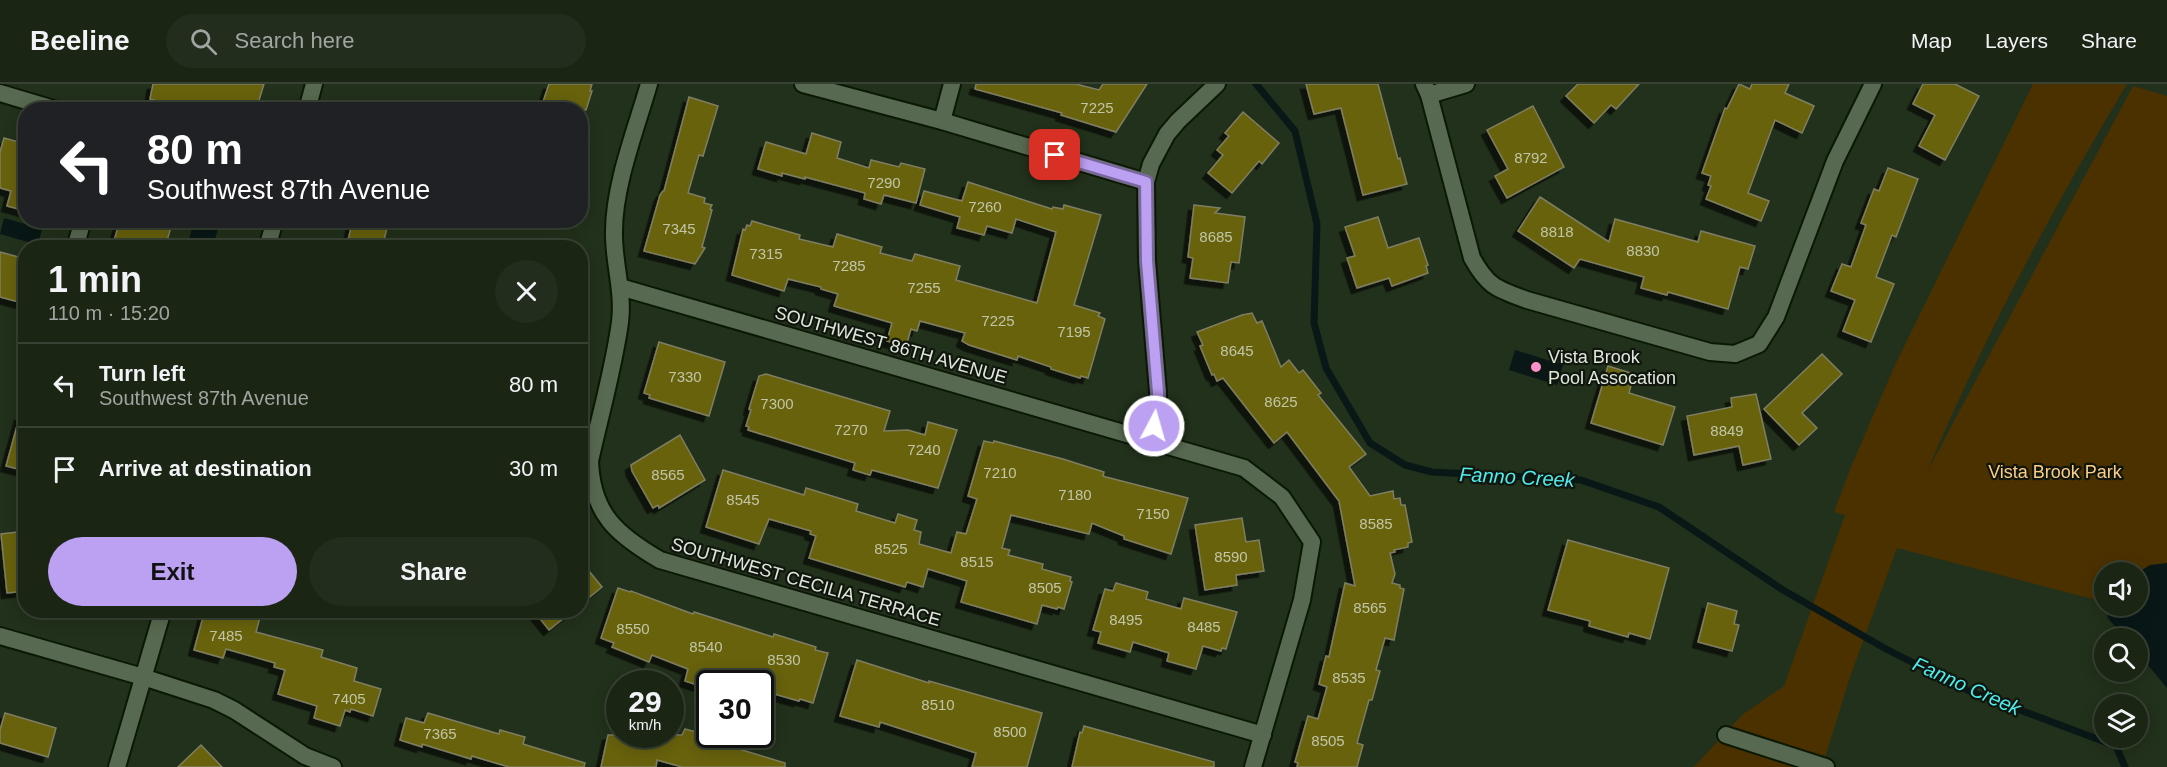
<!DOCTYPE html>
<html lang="en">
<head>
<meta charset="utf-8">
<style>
	body { margin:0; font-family:Helvetica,sans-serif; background:#232d1d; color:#f1f3f6; height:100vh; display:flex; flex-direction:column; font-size:22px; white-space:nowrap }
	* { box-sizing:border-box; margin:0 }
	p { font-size:20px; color:#9fa5a0 }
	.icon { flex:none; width:33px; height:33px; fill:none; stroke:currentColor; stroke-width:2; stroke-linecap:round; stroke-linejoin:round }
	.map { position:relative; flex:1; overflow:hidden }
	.sheet { position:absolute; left:18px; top:156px; width:570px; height:378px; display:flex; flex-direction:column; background:#1a2514; border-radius:24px; box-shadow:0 3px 15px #0003,0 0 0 2px #384234 }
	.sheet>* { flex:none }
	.hud { position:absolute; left:18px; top:18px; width:570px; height:126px; border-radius:24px; box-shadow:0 3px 15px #0003,0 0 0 2px #384234; background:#202124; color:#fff; overflow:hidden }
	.controls { position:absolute; left:2094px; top:478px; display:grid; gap:12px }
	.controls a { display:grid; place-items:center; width:54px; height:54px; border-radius:50%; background:#1a2514; box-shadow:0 3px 15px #0003,0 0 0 2px #384234; font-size:30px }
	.speed { position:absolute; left:606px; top:586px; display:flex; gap:12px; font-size:30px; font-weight:700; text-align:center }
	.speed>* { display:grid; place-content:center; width:78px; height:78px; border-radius:50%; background:#1a2514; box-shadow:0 3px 15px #0003,0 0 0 2px #384234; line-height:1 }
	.speed small { font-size:15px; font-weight:400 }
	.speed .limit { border:3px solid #111; border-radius:9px; background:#fff; color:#111 }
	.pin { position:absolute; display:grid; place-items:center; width:51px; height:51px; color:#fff; margin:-26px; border-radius:12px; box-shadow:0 3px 9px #0006 }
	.me { position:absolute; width:66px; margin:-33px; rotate:6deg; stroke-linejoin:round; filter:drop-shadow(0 0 4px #0008) }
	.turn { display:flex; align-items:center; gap:21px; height:126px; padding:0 30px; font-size:27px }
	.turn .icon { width:78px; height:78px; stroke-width:2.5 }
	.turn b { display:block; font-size:42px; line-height:51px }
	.round { display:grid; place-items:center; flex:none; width:63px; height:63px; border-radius:32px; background:#232d1d }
	.summary { display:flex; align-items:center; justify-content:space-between; height:102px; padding:0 30px }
	h1 { font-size:36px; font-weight:700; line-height:45px }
	.cta { display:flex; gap:12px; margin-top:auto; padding:12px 30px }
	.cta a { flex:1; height:69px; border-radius:36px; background:#bca0f2; color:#111; font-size:24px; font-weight:700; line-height:69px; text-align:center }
	.cta a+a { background:#232d1d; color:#f1f3f6 }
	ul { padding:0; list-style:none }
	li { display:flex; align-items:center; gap:18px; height:84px; padding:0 30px; border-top:2px solid #384234 }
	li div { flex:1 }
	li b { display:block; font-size:22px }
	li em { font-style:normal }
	header { display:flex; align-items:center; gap:36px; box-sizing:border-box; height:84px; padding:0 30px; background:#1a2514; border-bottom:2px solid #384234 }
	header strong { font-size:28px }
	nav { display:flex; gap:33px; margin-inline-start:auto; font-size:21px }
	.search { width:420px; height:54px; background:#232d1d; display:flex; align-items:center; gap:15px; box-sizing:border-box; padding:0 21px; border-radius:33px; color:#9fa5a0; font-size:22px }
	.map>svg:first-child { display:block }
	.green { fill:#4b3100 }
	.water { fill:#091717 }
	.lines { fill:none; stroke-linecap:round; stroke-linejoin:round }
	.stream { stroke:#091717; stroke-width:7 }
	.building { fill:#67620b; stroke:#7f7e62; stroke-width:1.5; filter:url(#shadow) }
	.minor-casing { stroke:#0b1805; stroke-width:20 }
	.secondary-casing { stroke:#0b1805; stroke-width:20 }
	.minor { stroke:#586951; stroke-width:16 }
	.secondary { stroke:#586951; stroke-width:16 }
	.route-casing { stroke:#7a689d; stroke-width:15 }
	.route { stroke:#bca0f2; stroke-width:10 }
	.poi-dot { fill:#f990ca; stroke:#10160d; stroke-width:2 }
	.labels { text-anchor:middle; stroke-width:4.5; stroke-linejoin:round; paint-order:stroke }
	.number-label { font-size:15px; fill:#c0c6a6 }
	.street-label { font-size:18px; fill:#dee8da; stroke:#10160d }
	.poi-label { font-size:18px; fill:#dee8da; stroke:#10160d; text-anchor:start }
	.park-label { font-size:18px; fill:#fdcd86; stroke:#10160d }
	.water-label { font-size:20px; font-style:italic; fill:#4dedf0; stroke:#10160d }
</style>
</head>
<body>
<header>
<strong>Beeline</strong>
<div class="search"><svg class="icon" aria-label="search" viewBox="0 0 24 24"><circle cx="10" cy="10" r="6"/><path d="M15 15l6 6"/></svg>Search here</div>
<nav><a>Map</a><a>Layers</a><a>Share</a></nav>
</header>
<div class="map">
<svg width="2167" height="683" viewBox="0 0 2167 683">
	<defs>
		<filter id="shadow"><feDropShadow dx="-5.5" dy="5.5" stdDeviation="0" flood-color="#0009"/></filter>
	</defs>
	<rect width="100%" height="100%" fill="#22311b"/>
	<path class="green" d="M2033 0H2127C2052 125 1984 253 1927 388L2133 2 2167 12V535L2138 522V489H2104V518L1897 464 1850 593 1822 683H1694L1742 631 1784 602 1845 431 1834 428 1851 383 1895 281Z"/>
	<g class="water">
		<path d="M4 134 42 145 38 161 0 150Z"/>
		<path d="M194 137H220L213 163H187Z"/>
		<path d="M1515 266 1563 281 1557 301 1509 286Z"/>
		<path d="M2167 479V604L2138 569V555H2126L2107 533 2113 522H2138L2137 489 2150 481Z"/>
	</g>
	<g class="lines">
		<path class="stream" d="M1256 0 1295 47 1317 140 1314 239 1326 284 1370 359 1405 381 1432 388 1581 396 1659 423 1783 506 1886 565 1969 607 2116 662 2125 683"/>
	</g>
	<g class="building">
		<path d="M153 0H264L256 26H190L150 15Z"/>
		<path d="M549 0H592L590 7H592L586 26H558L542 21Z"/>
		<path d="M976 0H1076L1099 6 1103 0H1147L1116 48 1061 31 1062 29 975 5Z"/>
		<path d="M1306 0H1378L1398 75 1400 74 1407 100 1363 111 1341 24 1314 30Z"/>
		<path d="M1578 0H1639L1616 25 1611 21 1594 39 1566 12Z"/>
		<path d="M1739 0 1750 5 1752 0H1789L1785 9 1814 22 1802 49 1775 36 1748 109 1769 117 1761 137 1706 115 1711 102 1708 101 1711 92 1702 89 1725 24 1727 25Z"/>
		<path d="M1923 0H1955L1979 12 1945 76 1919 62 1935 31 1913 20Z"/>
		<path d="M689 13 718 22 703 72 699 71 688 109 705 114 704 119 712 121 710 125 712 126 702 163 705 164 695 180 644 167 660 111 663 107H664Z"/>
		<path d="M1533 22 1564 83 1507 114 1495 92 1508 85 1487 46Z"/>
		<path d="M1243 28 1279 59 1262 80 1259 77 1232 109 1208 89 1223 71 1217 66 1229 52 1225 49Z"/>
		<path d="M812 49 841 58 837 74 869 84 871 76 899 83 901 79 925 85 916 119 884 111 881 120 864 115 865 109 805 93V95L782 89V92L758 85 766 58 806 70Z"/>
		<path d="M4 54 26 60V127L7 122 11 107 0 104V68Z"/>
		<path d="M1888 84 1918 95 1896 153 1892 151 1876 193 1894 200 1871 258 1843 247 1855 216 1831 207 1842 180 1851 183 1866 141 1861 139 1874 105 1879 107Z"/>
		<path d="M968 98 1052 125 1053 123 1063 125 1064 121 1101 131 1074 221 1100 229 1098 232 1105 235 1088 294 1081 292 1080 294 1051 285V283L1018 272 1017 276 969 261 962 257 965 249 920 237 917 247 911 245 906 262 887 257 892 239 834 222 838 210 821 205V203L788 195 784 207 732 191 743 145 745 146 747 141 750 142 752 137 800 151 799 155 833 163 837 150 882 163 880 169 912 177 915 170 960 182 956 196 1037 219 1056 148 1016 135 1012 149 987 142 984 151 957 144 960 133 920 121 924 107 962 117Z"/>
		<path d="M1540 113 1609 158 1615 135 1698 158 1701 147 1755 162 1748 185 1740 183 1728 225 1668 208 1667 211 1641 204 1644 193 1580 175 1574 184 1518 147Z"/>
		<path d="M1194 121 1220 124 1215 129 1245 133 1239 179 1231 178 1228 199 1190 194 1193 174 1188 173Z"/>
		<path d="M1378 133 1388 164 1419 154 1428 181 1426 182 1428 189 1392 202 1389 194 1357 204 1347 174 1355 172 1345 143Z"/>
		<path d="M120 136H173L165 164H112Z"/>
		<path d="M353 136H389L382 164H346Z"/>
		<path d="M0 168 26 175V220L0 213Z"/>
		<path d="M1252 229 1257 239 1262 237 1281 283 1289 276 1299 289 1303 286 1321 309 1318 311 1366 370 1349 383 1370 412 1393 407 1394 415 1400 414 1401 421H1405L1412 458 1408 459V463L1394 466 1395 468 1390 469 1395 490 1392 499 1400 501V504L1404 505 1394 556 1385 554 1376 586 1380 587 1372 616H1369L1357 659 1363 661 1357 683H1297L1298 679 1295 678 1308 632 1318 635 1327 603 1319 600 1326 572 1329 573 1345 499 1355 502 1339 417 1287 348 1274 359 1223 294 1217 297 1214 290 1212 291 1200 262 1203 261 1197 248 1242 231Z"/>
		<path d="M659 258 725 278 709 332 649 314 650 311 644 309Z"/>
		<path d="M1822 270 1842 290 1802 329 1817 344 1799 361 1764 325Z"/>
		<path d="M1608 282 1634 290 1629 309 1675 323 1663 361 1591 339Z"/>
		<path d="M766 290 890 327 884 347 908 346 925 351 928 338 957 346 938 404 872 386 870 391 853 386 855 379 748 346 749 343 746 342 751 326 749 325 759 292Z"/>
		<path d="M1756 310 1771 375 1743 381 1739 362 1694 371 1687 332 1732 323 1731 314Z"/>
		<path d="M20 331H26V387L6 382Z"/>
		<path d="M680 351 705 396 659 424 658 421 653 424 632 387 631 381Z"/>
		<path d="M984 357 993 359 994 357 1063 375 1104 388 1103 392 1106 393 1188 414 1171 470 1124 455V452L1092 439 1089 450 1011 431 1002 464 1010 466 1008 471 1043 480 1042 485 1071 493 1070 497 1072 498 1064 525 1058 523 1057 525 1042 521 1037 540 961 518 967 497 928 485 923 503 907 498 905 503 809 474 816 452 810 450 811 447 769 435 759 460 706 443 723 386 804 411 806 404 858 420 856 427 895 439 898 430 917 436 914 446 921 448 919 460 951 469 957 448 966 450 977 415 968 412Z"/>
		<path d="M1242 434 1246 458 1259 456 1264 487 1236 491 1237 501 1205 506 1195 441Z"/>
		<path d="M26 447V507L7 509 1 450Z"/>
		<path d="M1568 456 1669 484 1650 555 1629 549 1628 553 1589 542 1590 537 1548 526Z"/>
		<path d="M580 476 602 503 580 521Z"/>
		<path d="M1116 499 1148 508 1146 515 1181 525 1184 514 1237 528 1226 565 1222 564 1221 567 1203 562 1196 585 1167 577 1169 569 1133 558 1130 568 1098 559 1101 548 1093 546 1105 505 1113 507Z"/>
		<path d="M618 504 630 508 631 507 693 530 694 528 773 553 774 550 816 563 815 566 828 569 813 619 800 615 799 617 760 606V600L724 591 719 600H710V605L685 597 688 585 652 571 649 578 612 563 614 559 601 554Z"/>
		<path d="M1708 519 1737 527 1734 540 1739 541 1732 567 1698 558Z"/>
		<path d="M205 526H262L256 548 323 566 321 573 357 584 354 597 381 605 373 632 351 625 350 628 345 626 340 642 314 634 317 622 278 610 285 586 274 583 275 579 226 565 223 574 194 566Z"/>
		<path d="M533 526H574L549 546Z"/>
		<path d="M857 576 929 599V597L1042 629 1027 683H972L976 669 880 638 879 643 840 632Z"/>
		<path d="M5 629 56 644 48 673 0 659V646Z"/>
		<path d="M428 629 499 650 500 646 525 653 523 660 585 679 584 683H509L472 672 471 675 422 660V663L400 656 406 634 424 639Z"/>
		<path d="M1084 642 1214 678V683H1072L1080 648 1082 649Z"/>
		<path d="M685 645 731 657 729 662 785 679V683H682L657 676 656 683H601L608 651H682Z"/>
		<path d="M201 661 222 683H178Z"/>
	</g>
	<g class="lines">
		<defs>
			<g id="minor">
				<path d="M649 0C636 45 614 101 614 147 613 177 624 207 620 238 614 283 600 332 590 377 592 430 617 451 660 476L1263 651"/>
				<path d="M803 0 942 37 1146 98"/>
				<path d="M1424 0 1429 11 1472 174C1488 203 1497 205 1527 216L1710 268 1735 270 1759 260 1776 233 1835 77 1873 0"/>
				<path d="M0 9 57 26"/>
				<path d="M1429 11 1466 0"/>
				<path d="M942 37 952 0"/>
				<path d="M75 164 83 136"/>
				<path d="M620 203 1244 384 1282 413 1312 458 1302 516 1253 683"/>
				<path d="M1151 357 1158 326V308L1147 177 1146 98 1151 80 1167 50 1178 37 1217 0"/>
				<path d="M0 552 143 593 214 616 234 626 305 672 333 683"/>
				<path d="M1726 651 1826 683"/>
			</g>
			<g id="secondary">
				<path d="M307 26 314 0"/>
				<path d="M267 164 275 136"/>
				<path d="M117 683 163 526"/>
			</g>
		</defs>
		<use href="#minor" class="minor-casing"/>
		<use href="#secondary" class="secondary-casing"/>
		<use href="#minor" class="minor"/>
		<use href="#secondary" class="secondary"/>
	</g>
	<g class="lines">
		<defs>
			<path id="route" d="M1055 71 1146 98 1147 177 1158 308V326L1154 342"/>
		</defs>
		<use href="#route" class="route-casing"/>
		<use href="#route" class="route"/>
	</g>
	<circle class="poi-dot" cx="1536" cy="283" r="6"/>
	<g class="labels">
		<g class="number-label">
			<text x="1097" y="29">7225</text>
			<text x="1531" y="79">8792</text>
			<text x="884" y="104">7290</text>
			<text x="985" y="128">7260</text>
			<text x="679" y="150">7345</text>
			<text x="1557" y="153">8818</text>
			<text x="1216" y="158">8685</text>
			<text x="1643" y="172">8830</text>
			<text x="766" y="175">7315</text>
			<text x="849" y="187">7285</text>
			<text x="924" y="209">7255</text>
			<text x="998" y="242">7225</text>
			<text x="1074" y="253">7195</text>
			<text x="1237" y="272">8645</text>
			<text x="685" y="298">7330</text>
			<text x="1281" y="323">8625</text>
			<text x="777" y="325">7300</text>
			<text x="851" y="351">7270</text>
			<text x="1727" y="352">8849</text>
			<text x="924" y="371">7240</text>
			<text x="1000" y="394">7210</text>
			<text x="668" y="396">8565</text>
			<text x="1075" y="416">7180</text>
			<text x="743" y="421">8545</text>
			<text x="1153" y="435">7150</text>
			<text x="1376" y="445">8585</text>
			<text x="891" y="470">8525</text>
			<text x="1231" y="478">8590</text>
			<text x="977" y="483">8515</text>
			<text x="1045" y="509">8505</text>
			<text x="1370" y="529">8565</text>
			<text x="1126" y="541">8495</text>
			<text x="1204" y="548">8485</text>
			<text x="633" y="550">8550</text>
			<text x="226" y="557">7485</text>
			<text x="706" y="568">8540</text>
			<text x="784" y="581">8530</text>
			<text x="1349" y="599">8535</text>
			<text x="349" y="620">7405</text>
			<text x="938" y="626">8510</text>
			<text x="1010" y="653">8500</text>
			<text x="440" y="655">7365</text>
			<text x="1328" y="662">8505</text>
		</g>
		<g class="street-label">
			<text transform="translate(891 261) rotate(16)" y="6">SOUTHWEST 86TH AVENUE</text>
			<text transform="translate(806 498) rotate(16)" y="6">SOUTHWEST CECILIA TERRACE</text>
		</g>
		<g class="poi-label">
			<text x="1548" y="279">Vista Brook<tspan x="1548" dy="21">Pool Assocation</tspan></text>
		</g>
		<g class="park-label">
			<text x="2055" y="394">Vista Brook Park</text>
		</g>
		<g class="water-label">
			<text transform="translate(1517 393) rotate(3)" y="7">Fanno Creek</text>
			<text transform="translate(1967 602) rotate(24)" y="7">Fanno Creek</text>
		</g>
	</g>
</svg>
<div class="controls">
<a><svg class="icon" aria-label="sound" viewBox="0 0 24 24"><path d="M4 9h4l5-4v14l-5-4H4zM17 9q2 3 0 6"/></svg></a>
<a><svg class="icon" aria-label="search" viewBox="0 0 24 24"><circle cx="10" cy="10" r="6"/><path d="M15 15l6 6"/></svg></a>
<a><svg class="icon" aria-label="layers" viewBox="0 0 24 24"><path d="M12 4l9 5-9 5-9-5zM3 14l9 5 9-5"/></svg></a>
</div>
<div class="speed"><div>29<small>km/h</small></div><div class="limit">30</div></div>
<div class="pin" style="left:1055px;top:71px;background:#d93025"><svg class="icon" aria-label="arrive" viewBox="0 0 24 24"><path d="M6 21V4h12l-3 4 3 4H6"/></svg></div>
<svg class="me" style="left:1154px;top:342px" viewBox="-20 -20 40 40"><circle r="17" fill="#bca0f2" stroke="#fff" stroke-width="3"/><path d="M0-11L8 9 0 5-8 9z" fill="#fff"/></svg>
<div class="hud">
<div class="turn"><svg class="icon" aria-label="left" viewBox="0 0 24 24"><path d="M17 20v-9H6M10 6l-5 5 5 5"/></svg><div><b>80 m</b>Southwest 87th Avenue</div></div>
</div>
<section class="sheet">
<div class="summary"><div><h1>1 min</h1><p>110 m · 15:20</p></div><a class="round"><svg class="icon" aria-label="close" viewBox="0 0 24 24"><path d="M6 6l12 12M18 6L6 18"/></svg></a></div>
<ul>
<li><svg class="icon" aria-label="left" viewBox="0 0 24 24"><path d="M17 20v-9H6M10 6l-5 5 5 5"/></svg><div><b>Turn left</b><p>Southwest 87th Avenue</p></div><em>80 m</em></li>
<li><svg class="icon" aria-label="arrive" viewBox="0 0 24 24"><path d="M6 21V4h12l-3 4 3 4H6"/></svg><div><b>Arrive at destination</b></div><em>30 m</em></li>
</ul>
<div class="cta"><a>Exit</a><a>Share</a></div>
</section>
</div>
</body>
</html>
